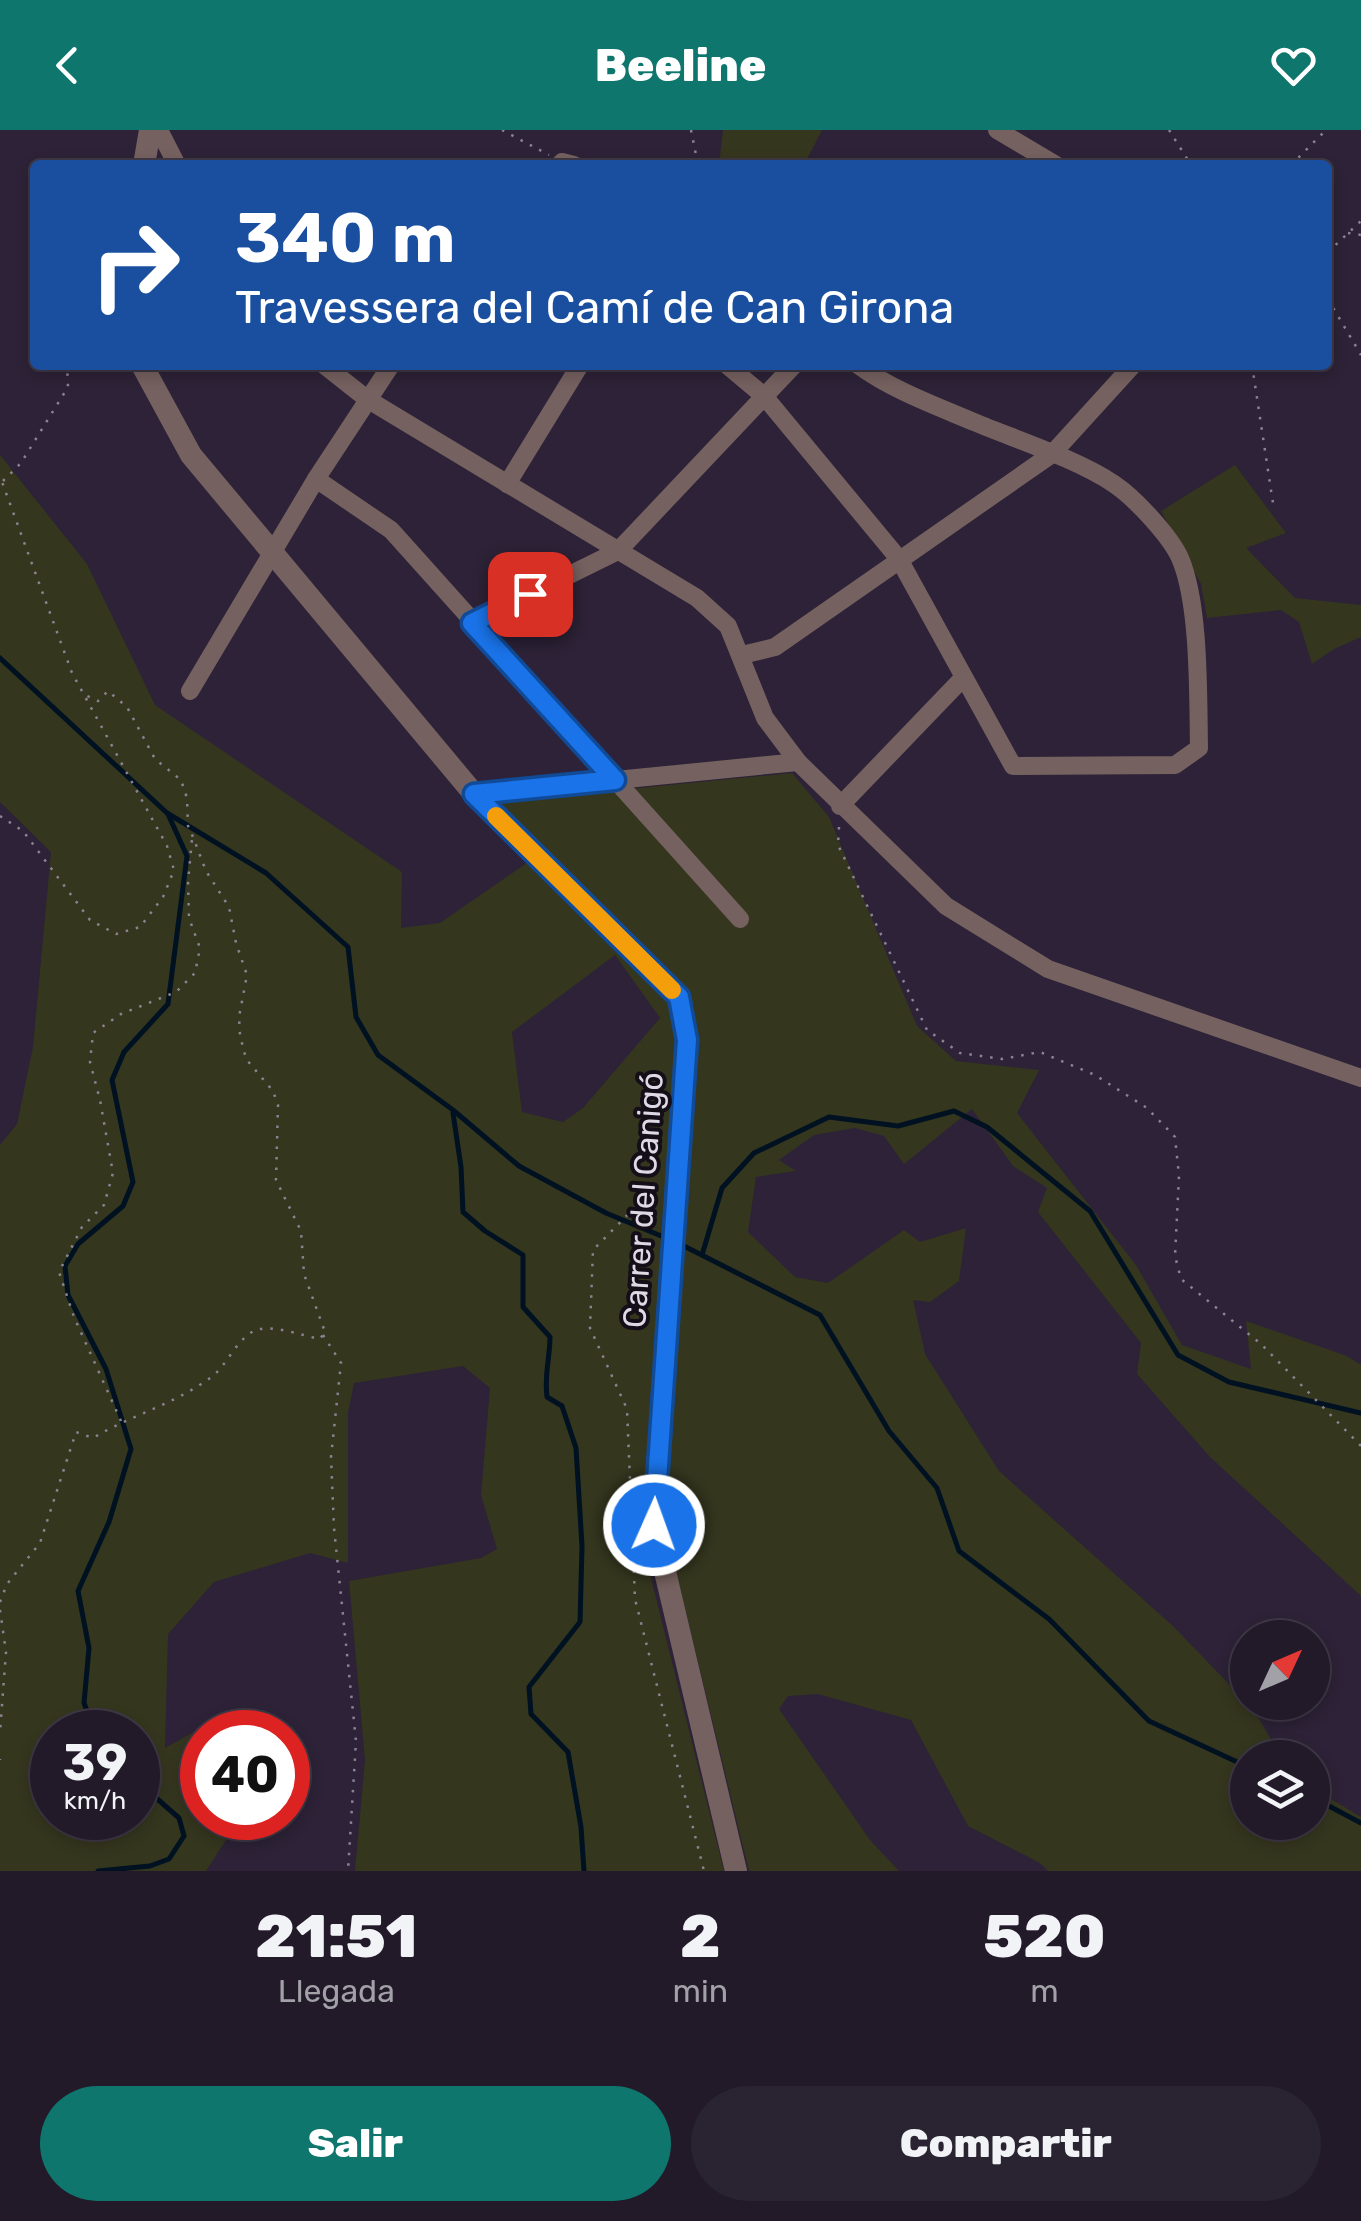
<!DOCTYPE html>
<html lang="es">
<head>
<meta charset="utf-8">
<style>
	body { margin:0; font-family:Rubik,sans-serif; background:#2a2331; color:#f1f3f6; height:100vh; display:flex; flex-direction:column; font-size:38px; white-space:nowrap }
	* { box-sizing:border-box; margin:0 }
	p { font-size:32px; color:#a2a1a8 }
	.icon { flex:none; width:55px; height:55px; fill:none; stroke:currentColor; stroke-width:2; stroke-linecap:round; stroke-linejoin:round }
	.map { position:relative; height:1741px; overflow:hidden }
	.details { display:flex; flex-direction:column; background:#221a29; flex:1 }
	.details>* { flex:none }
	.top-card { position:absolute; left:30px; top:30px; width:1302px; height:210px; border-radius:10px; box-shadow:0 5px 15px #0003,0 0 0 2px #3f3846; background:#1a4fa0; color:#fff; overflow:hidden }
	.needle { width:65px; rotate:46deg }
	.fabs { position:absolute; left:1230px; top:1490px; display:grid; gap:20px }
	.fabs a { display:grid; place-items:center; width:100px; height:100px; border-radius:50%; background:#221a29; box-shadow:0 5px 15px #0003,0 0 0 2px #3f3846; font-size:50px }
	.speed { position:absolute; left:30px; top:1580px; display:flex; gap:20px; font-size:50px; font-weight:700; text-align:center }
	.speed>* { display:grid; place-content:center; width:130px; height:130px; border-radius:50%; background:#221a29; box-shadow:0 5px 15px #0003,0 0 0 2px #3f3846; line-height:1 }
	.speed small { font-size:25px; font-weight:400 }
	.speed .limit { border:15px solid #d22; background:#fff; color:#111 }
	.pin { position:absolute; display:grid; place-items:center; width:85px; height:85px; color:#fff; margin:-42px; border-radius:20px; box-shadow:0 5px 15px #0006 }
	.me { position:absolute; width:110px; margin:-55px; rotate:2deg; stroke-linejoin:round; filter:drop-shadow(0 0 8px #0008) }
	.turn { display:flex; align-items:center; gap:35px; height:210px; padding:0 40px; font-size:45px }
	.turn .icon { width:130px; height:130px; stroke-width:2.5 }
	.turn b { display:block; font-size:70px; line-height:85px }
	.eta { display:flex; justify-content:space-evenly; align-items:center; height:170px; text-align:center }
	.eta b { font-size:60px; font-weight:800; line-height:70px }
	.cta { display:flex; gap:20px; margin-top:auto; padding:20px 40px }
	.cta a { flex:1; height:115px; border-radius:60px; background:#0f766e; color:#fff; font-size:40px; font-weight:800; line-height:115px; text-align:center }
	.cta a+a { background:#2a2331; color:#f1f3f6 }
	header { display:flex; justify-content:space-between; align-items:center; height:130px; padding:0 40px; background:#0f766e; color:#fff; font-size:45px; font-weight:800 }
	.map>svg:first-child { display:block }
	.green { fill:#34361e; fill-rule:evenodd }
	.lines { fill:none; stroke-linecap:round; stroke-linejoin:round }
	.stream { stroke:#012; stroke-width:5 }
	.path { stroke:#8b8393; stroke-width:2.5; stroke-dasharray:2.5 8; stroke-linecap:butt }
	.minor { stroke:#75615f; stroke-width:18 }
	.tertiary { stroke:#75615f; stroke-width:22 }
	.route-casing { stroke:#114b97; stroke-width:25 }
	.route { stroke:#1a73e8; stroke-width:18 }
	.slow { stroke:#f59e0b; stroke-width:18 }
	.labels { text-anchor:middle; stroke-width:8; stroke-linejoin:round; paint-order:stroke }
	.street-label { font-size:32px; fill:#dfd9e6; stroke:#130e17 }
</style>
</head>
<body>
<header><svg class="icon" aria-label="back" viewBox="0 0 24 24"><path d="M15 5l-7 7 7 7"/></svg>Beeline<svg class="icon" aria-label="heart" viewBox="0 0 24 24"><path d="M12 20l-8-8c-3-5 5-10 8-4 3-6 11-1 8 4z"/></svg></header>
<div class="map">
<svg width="1361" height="1741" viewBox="0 0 1361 1741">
	<rect width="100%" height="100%" fill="#2d2237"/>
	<g class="green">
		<path d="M723 0H822L804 35H719Z"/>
		<path d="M0 325 87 434 155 575 402 742 401 798 440 793 547 719 496 672 792 643 829 687 917 896 956 931 1039 940 1017 983 1136 1135 1182 1215 1251 1239 1246 1191 1347 1226 1361 1235V1466L1210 1327 1137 1244 1141 1213 1038 1082 1047 1058 1013 1036 972 979 904 1034 884 1006 855 998 814 1005 779 1030 796 1041 756 1047 748 1102 795 1147 828 1153 904 1100 920 1112 966 1098 959 1151 930 1172 913 1170 925 1224 999 1341 1172 1495 1254 1580 1281 1627 1248 1628V1692H1312L1313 1658 1361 1687V1741H1048L1040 1733 968 1696 911 1590 818 1564 788 1566 779 1579 870 1710 899 1741H749L667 1404 643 1349 644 1420 724 1741H355L365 1630 349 1451 481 1428 497 1419 481 1365 490 1258 463 1236 354 1253 348 1283V1433L310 1423 214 1452 168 1504 165 1618 217 1589 232 1602H202V1688H268L259 1696 226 1710 206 1741H0V1015L17 994 33 917 51 722 0 672ZM615 825 660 888 583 978 563 992 522 982 512 902ZM52 1602H138V1688H52Z"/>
		<path d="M1235 335 1286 403 1246 418 1295 468 1361 475V507L1334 519 1312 534 1299 492 1281 480 1207 488 1201 454 1161 381Z"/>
	</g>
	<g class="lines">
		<g class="stream">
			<path d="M0 528 167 683 266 743 348 817 356 887 378 925 453 980 519 1036 606 1083 666 1108"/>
			<path d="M453 983 461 1037 463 1082 485 1101 523 1125V1177L550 1207C550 1228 544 1245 547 1267L562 1276 576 1318 582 1416 580 1492 529 1557 531 1584 568 1622 581 1697 584 1741"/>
			<path d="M680 1114 820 1185 889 1301 937 1358 959 1421 1049 1489 1149 1591 1248 1637"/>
			<path d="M702 1125 722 1058 754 1023 829 987 898 996 954 981 987 997 1090 1081 1178 1225 1229 1252 1361 1283"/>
			<path d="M95 1602 84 1573 89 1518 78 1461 109 1392 131 1319 106 1239 68 1165 65 1136 78 1114 123 1076 133 1052 112 950 124 922 168 874 187 726 168 684"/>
			<path d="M1312 1667 1361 1693"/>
			<path d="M98 1741 150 1736 169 1729 184 1706 179 1688 138 1652"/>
		</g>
		<g class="path">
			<path d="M502 0 549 25"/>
			<path d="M691 0 698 35"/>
			<path d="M1169 0 1191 35"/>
			<path d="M1291 35 1326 0"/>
			<path d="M1348 103 1361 105"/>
			<path d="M1328 122 1361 91"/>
			<path d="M1328 169 1361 225"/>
			<path d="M1252 235 1274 380"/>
			<path d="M3 351 21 333 68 257 67 235"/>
			<path d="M0 686 23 701 90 790 116 804 140 797 163 767 174 740 167 716 72 543 2 352"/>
			<path d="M839 697 838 715 927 900 960 923 1002 929 1040 922 1095 945 1147 978 1175 1007 1179 1046 1175 1126 1181 1149 1261 1214 1361 1316"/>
			<path d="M657 1055 593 1120 590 1198 627 1279 635 1469 704 1741"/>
			<path d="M323 1205 341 1233 331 1327 334 1398 356 1611 348 1741"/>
			<path d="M121 1291 74 1187 59 1142 82 1097 104 1075 113 1043 100 970 90 932 93 903 121 884 176 862 195 843 200 818 189 788 188 752 192 709"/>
			<path d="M0 1472 7 1454 40 1413 76 1302 93 1308C131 1285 173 1275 210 1248 226 1237 235 1212 252 1202 268 1192 303 1206 320 1209L325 1202 304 1144 301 1101 276 1050 278 975 273 961 246 929 240 905 239 887 247 845 236 813 229 777 206 741 193 707 188 696 187 668 181 650 155 629 127 577 108 561 98 571 85 565"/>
			<path d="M0 1480 6 1522 0 1602"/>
			<path d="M0 1629V1630"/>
		</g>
		<g class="minor">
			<path d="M159 0 177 35"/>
			<path d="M997 0 1056 35"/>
			<path d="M562 32 574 35"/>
			<path d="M324 235 367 269 697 468 728 496 765 588 798 632 946 776 1048 839 1361 948"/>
			<path d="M727 235 764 266 899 429 1013 636 1175 635 1199 618C1198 568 1200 474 1180 428 1170 406 1135 368 1114 354 1077 329 1017 310 974 292 936 276 892 260 858 235"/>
			<path d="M316 349 391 400 740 789"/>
			<path d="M507 354 580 235"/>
			<path d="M472 493 618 421 794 235"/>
			<path d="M742 525 775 517 1052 324 1133 235"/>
			<path d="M190 561 316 349 391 235"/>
			<path d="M474 664 798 632"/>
			<path d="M840 676 962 549"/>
		</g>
		<g class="tertiary">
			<path d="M144 35 150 0"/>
			<path d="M142 235 191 325 474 664 679 867 687 910 654 1395 736 1741"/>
		</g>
	</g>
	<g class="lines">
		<defs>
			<path id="route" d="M530 464 472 493 615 650 474 664 679 867 687 910 654 1395"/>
		</defs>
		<use href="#route" class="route-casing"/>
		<use href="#route" class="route"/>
		<path class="slow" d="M496 686 672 860"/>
	</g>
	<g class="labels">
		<g class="street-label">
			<text transform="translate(643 1070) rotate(-86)" y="11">Carrer del Canigó</text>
		</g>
	</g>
</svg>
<div class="fabs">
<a><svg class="needle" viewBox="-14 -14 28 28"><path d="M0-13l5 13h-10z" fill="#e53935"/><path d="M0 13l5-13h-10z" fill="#a2a1a8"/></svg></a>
<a><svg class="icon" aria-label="layers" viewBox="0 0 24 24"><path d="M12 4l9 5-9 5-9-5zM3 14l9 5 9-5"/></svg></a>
</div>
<div class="speed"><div>39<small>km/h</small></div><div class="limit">40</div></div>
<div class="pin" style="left:530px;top:464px;background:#d93025"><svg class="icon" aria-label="arrive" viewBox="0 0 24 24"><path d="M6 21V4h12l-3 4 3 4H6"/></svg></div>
<svg class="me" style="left:654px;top:1395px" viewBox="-20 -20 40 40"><circle r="17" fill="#1a73e8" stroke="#fff" stroke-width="3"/><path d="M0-11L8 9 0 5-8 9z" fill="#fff"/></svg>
<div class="top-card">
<div class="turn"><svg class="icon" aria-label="right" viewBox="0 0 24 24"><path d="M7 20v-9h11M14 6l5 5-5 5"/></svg><div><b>340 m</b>Travessera del Camí de Can Girona</div></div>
</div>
</div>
<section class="details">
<div class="eta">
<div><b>21:51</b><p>Llegada</p></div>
<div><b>2</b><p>min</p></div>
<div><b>520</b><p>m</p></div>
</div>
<div class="cta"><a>Salir</a><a>Compartir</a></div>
</section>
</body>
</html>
